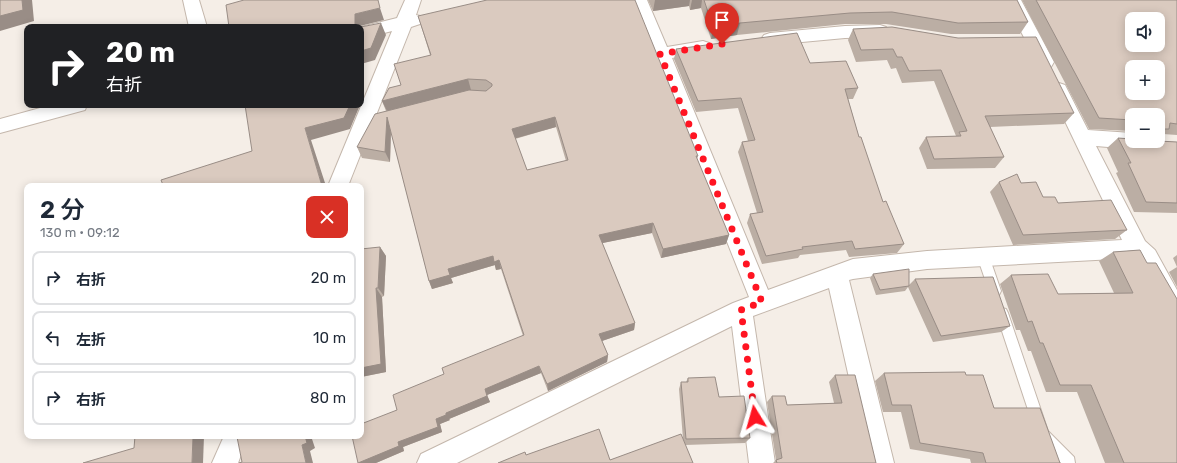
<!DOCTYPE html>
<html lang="ja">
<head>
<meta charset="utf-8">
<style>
	body { margin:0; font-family:Rubik,"Noto Sans JP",sans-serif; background:#f6f6f7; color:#1f2937; height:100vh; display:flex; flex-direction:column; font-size:15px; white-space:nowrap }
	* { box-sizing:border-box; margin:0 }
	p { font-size:13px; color:#747a83 }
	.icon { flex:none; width:22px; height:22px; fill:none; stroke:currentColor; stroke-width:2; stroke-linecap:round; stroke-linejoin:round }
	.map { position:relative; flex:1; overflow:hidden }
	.sheet { position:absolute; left:24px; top:183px; width:340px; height:256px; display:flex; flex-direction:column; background:#fff; border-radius:8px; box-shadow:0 2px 10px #0003 }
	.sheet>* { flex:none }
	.guide { position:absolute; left:24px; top:24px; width:340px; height:84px; border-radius:8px; box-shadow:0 2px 10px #0003; background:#202124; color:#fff; overflow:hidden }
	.buttons { position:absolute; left:1125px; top:12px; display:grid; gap:8px }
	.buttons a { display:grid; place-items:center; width:40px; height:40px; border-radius:8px; background:#fff; box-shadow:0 2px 10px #0003; font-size:20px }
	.pin { position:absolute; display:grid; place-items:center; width:34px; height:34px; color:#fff; margin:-41px -17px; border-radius:50% 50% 50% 0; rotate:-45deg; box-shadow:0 0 4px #0007 }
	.pin .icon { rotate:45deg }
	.me { position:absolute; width:44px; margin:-22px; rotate:352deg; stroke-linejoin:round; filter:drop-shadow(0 0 3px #0008) }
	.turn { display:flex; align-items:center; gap:14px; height:84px; padding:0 16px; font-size:18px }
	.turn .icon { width:52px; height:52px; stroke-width:2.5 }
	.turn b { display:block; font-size:28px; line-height:34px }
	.round { display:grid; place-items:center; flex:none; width:42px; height:42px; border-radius:8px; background:#f6f6f7 }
	.headline { display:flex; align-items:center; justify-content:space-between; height:68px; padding:0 16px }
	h1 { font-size:24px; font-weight:600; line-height:30px }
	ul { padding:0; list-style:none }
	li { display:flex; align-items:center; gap:12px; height:54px; margin:0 8px 6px; padding:0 8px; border:2px solid #e0e1e3; border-radius:8px }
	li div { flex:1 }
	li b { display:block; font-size:15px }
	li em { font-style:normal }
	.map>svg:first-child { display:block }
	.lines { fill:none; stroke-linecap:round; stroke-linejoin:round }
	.lane-casing { stroke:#c4b7ac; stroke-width:2 }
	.street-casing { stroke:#c4b7ac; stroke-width:2 }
	.lane { fill:#fff; fill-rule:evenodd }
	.street { fill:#fff; fill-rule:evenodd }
	.wall { fill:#bbaea4; fill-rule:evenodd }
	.shaded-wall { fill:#998d86 }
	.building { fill:#dacabf; stroke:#998d86; fill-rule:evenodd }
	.route { stroke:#ff1422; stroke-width:7; stroke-dasharray:0 12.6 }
</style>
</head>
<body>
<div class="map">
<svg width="1177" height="463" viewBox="0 0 1177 463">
	<rect width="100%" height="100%" fill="#f5eee7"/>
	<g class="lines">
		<defs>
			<g id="lane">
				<path d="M983 251 987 253 989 256 1001 291 999 295 995 296 991 295 989 291 977 256 979 253Z"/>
				<path d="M1002 308 1006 309 1008 313 1048 431 1074 457 1075 463H1061L1038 440 996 313 998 309Z"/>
			</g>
			<g id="street">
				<path d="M183 0H199L207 27H189Z"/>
				<path d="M405 0H421L416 15 420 16 422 20 420 24 411 27 348 186H328L392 31 361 39V27L397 18Z"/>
				<path d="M631 0H647L667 47 703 41 709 43 712 47 709 51 672 58 768 290 853 259 927 251 1122 240 1050 90 1053 85 1059 83 1065 85 1088 130 1132 133V141H1142L1139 146 1132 149 1096 146 1145 241 1155 250 1177 290V321L1169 318 1139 264 1133 258 927 269 853 279 849 280 894 463H868L829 288 753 316 775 463H749L732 326 457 463H417L421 454 733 303 749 297Z"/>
				<path d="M1005 0H1021L1054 62 1051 67 1045 68 1039 67Z"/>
				<path d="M880 25 886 27 889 31 886 35 880 37 845 38 770 45 764 43 761 39 764 35 770 33 845 26Z"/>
				<path d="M51 105H87L85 110 0 133V119Z"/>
				<path d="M224 436H248L238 463H212Z"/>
			</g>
		</defs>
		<use href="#lane" class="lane-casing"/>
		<use href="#street" class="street-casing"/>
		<use href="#lane" class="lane"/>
		<use href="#street" class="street"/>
	</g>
	<g class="wall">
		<path d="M648 0H1017L1028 22 1020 34H951L886 24H845L737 35 711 39 701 8 690 10 689 6 653 11Z"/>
		<path d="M1022 0H1177V135L1163 134 1158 138V115H1132V131L1089 129Z"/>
		<path d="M418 16 698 156 697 159 729 235 726 244 661 258 652 233 602 243 635 323 634 330 602 341 608 355 607 362 548 391 541 373 487 395 490 402 449 419 450 420 440 424 442 432 403 447 404 451 376 463 397 410 444 374 523 336 501 269 496 270 495 265 451 278 453 283 432 289 429 281 391 132 390 162 362 158 357 147 386 111 382 101 401 85 430 55ZM556 127 566 161 527 170 515 139Z"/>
		<path d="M853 29 1074 113 1064 124 990 127 1004 157 995 168 927 169 919 148 926 137 956 136 934 81 902 83 896 68 891 69 887 60 856 62 848 40Z"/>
		<path d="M676 49 810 63 858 88 853 99H848L859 137 883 202 904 244 897 253 849 257 846 250 800 255 798 258 762 264 747 223 750 214 757 213 738 152 742 142 748 141 738 108 696 112 674 59Z"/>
		<path d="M1118 138 1177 142V213L1134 212 1116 173 1118 172 1107 148Z"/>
		<path d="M999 182 1021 183 1043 197 1127 230 1115 239 1013 245 990 192Z"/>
		<path d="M380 247 386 256 384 296 382 297 386 372 361 377Z"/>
		<path d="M1140 250 1177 463H1105L1077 392H1046L1031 351H1028L1020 330H1016L1000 284 1011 275 1058 294 1114 293 1099 261 1113 252Z"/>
		<path d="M1177 255V287L1169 272 1177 267 1173 258Z"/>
		<path d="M873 274 909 285 915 279 1010 326 1001 332 933 342 908 287 905 291 876 295 870 278Z"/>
		<path d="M884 373 966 375 994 408 1060 463H971L970 459 910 449 901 412H883L875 381Z"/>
		<path d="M835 375 876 463H773L776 460 767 402 772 396 787 405 834 403 829 382Z"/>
		<path d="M688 378 719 397 750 438 745 443 685 445 693 463H498L526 455 610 460 683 439 679 389 681 382H686Z"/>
	</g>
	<g class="shaded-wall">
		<path d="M22 0H32L34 21 0 31V16Z"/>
		<path d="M655 0H690L689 6 653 11Z"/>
		<path d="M692 0H702L701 8 690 10Z"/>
		<path d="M380 8 384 20 360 26V27H355V14Z"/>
		<path d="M381 23 386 35 375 60 361 64V51Z"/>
		<path d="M740 23 737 35 711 39 713 27Z"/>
		<path d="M468 79 471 90 387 111 382 101Z"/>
		<path d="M350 105H360L350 129 311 140 326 186H322L305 128Z"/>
		<path d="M387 117 391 127 390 162 385 152Z"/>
		<path d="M555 117 556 127 513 139 512 129Z"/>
		<path d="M653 223 652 233 598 244 599 235Z"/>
		<path d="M729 235 726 244 661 258 663 249Z"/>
		<path d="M380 247 386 256 384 296 378 288Z"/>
		<path d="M493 256 495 265 451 278 453 283 432 289 429 281 448 269Z"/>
		<path d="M499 260 501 269 496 270 494 262Z"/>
		<path d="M376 288 382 297 386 372 361 377V368Z"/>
		<path d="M635 323 634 330 599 342V334Z"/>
		<path d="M608 355 607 362 548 391 547 384Z"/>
		<path d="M539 366 541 373 487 395 490 402 449 419 450 420 440 424 442 432 403 447 404 451 376 463H358L436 419 485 389Z"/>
		<path d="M193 436H204L203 463H192Z"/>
		<path d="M305 436H311L315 448 310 451 313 463H306L302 445Z"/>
	</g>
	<g class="building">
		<path d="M0 0H22L23 10 0 16Z"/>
		<path d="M244 0H378L380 8 355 14V27H229L226 5Z"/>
		<path d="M487 0H635L698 156H696L729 235 663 249 653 223 599 235 635 323 599 334 608 355 547 384 539 366 485 389 487 396 446 413V415L436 419 438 427 398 442 399 446 358 463 352 436H361V424L397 410 393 395 444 374 442 368 524 335 499 260 494 262 493 256 448 269 450 275 429 281 387 117 385 152 357 147 375 114 469 90 486 91 492 86V84L486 80 468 79 382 101 389 88 401 85 394 64 431 55 418 16ZM555 117 568 160 527 170 512 129Z"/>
		<path d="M704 0H1017L1028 22 958 23 892 12 850 13 740 23 713 27Z"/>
		<path d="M1036 0H1177V124L1170 123 1169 129H1158V115H1132V120L1099 118ZM1132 19H1158V45H1132ZM1132 67H1158V93H1132Z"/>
		<path d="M381 23 371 48 361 51V27Z"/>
		<path d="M892 27 958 38 1036 37 1074 113 985 116 1004 157 934 159 926 137 961 136 959 132 967 131 941 70 909 71 902 57H897L893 49 861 50 853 29Z"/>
		<path d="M797 33 810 63 846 61 858 88 845 89 859 137H861L883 202 886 201 904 244 855 249 852 241 802 247 803 249 766 256 750 214 763 212 742 142 755 140 741 98 698 101 676 49Z"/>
		<path d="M245 105H350L344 118 305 128 322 186 311 185V186H159L163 185 161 180 252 151Z"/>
		<path d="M1118 138 1132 139V141H1158L1177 142V203L1146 202 1128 163H1131Z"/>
		<path d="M1017 174 1021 183 1036 182 1043 197H1055L1058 203 1111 200 1127 230 1023 235 999 182Z"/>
		<path d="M380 247 378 288H376L381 364 361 368V249Z"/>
		<path d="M1140 250 1147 263H1156L1177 299V463H1124L1091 385H1060L1043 343H1040L1032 321 1028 322 1011 275 1048 274 1058 294 1133 293 1113 252Z"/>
		<path d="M909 269V286L880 290 873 274Z"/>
		<path d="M993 277 1010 326 941 336 915 279Z"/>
		<path d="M965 372 966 375H983L994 408H1040L1060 463H986L983 453 920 443 911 405H892L884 373Z"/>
		<path d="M835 375H855L876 463H777L776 460 782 458 772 396H785L787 405 842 403Z"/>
		<path d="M715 377 719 397 744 396 750 438 686 439 681 382H688V378Z"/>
		<path d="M599 429 610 460 681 434 693 463H498L525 452 526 455Z"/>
		<path d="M135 436H193L192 463H83L134 448Z"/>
		<path d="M238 436H305L307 443 302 445 306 463H239L242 462 237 437Z"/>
	</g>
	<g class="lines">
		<path class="route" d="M722 44 660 54 762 302 741 310 755 417"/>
	</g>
</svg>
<div class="buttons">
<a><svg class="icon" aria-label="sound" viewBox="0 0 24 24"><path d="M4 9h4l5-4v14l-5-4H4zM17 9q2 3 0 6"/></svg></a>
<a>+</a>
<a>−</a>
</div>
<div class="pin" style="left:722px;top:44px;background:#d93025"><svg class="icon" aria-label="arrive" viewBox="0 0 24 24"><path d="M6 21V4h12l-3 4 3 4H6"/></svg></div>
<svg class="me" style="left:755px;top:417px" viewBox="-20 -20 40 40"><path d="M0-17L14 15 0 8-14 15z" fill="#ff1422" stroke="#fff" stroke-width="4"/></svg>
<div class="guide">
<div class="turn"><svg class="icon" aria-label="right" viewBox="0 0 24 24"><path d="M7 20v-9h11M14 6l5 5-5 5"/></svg><div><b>20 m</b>右折</div></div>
</div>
<section class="sheet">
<div class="headline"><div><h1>2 分</h1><p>130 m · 09:12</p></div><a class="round" style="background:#d93025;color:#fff"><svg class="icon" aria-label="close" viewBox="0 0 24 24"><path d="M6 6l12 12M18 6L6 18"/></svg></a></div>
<ul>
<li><svg class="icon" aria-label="right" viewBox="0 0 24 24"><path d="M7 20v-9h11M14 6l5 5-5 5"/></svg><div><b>右折</b></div><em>20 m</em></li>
<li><svg class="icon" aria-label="left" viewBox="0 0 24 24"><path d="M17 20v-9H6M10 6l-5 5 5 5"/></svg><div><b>左折</b></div><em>10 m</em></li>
<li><svg class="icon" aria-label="right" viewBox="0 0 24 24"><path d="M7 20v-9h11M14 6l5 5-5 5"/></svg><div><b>右折</b></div><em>80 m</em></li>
</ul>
</section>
</div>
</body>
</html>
